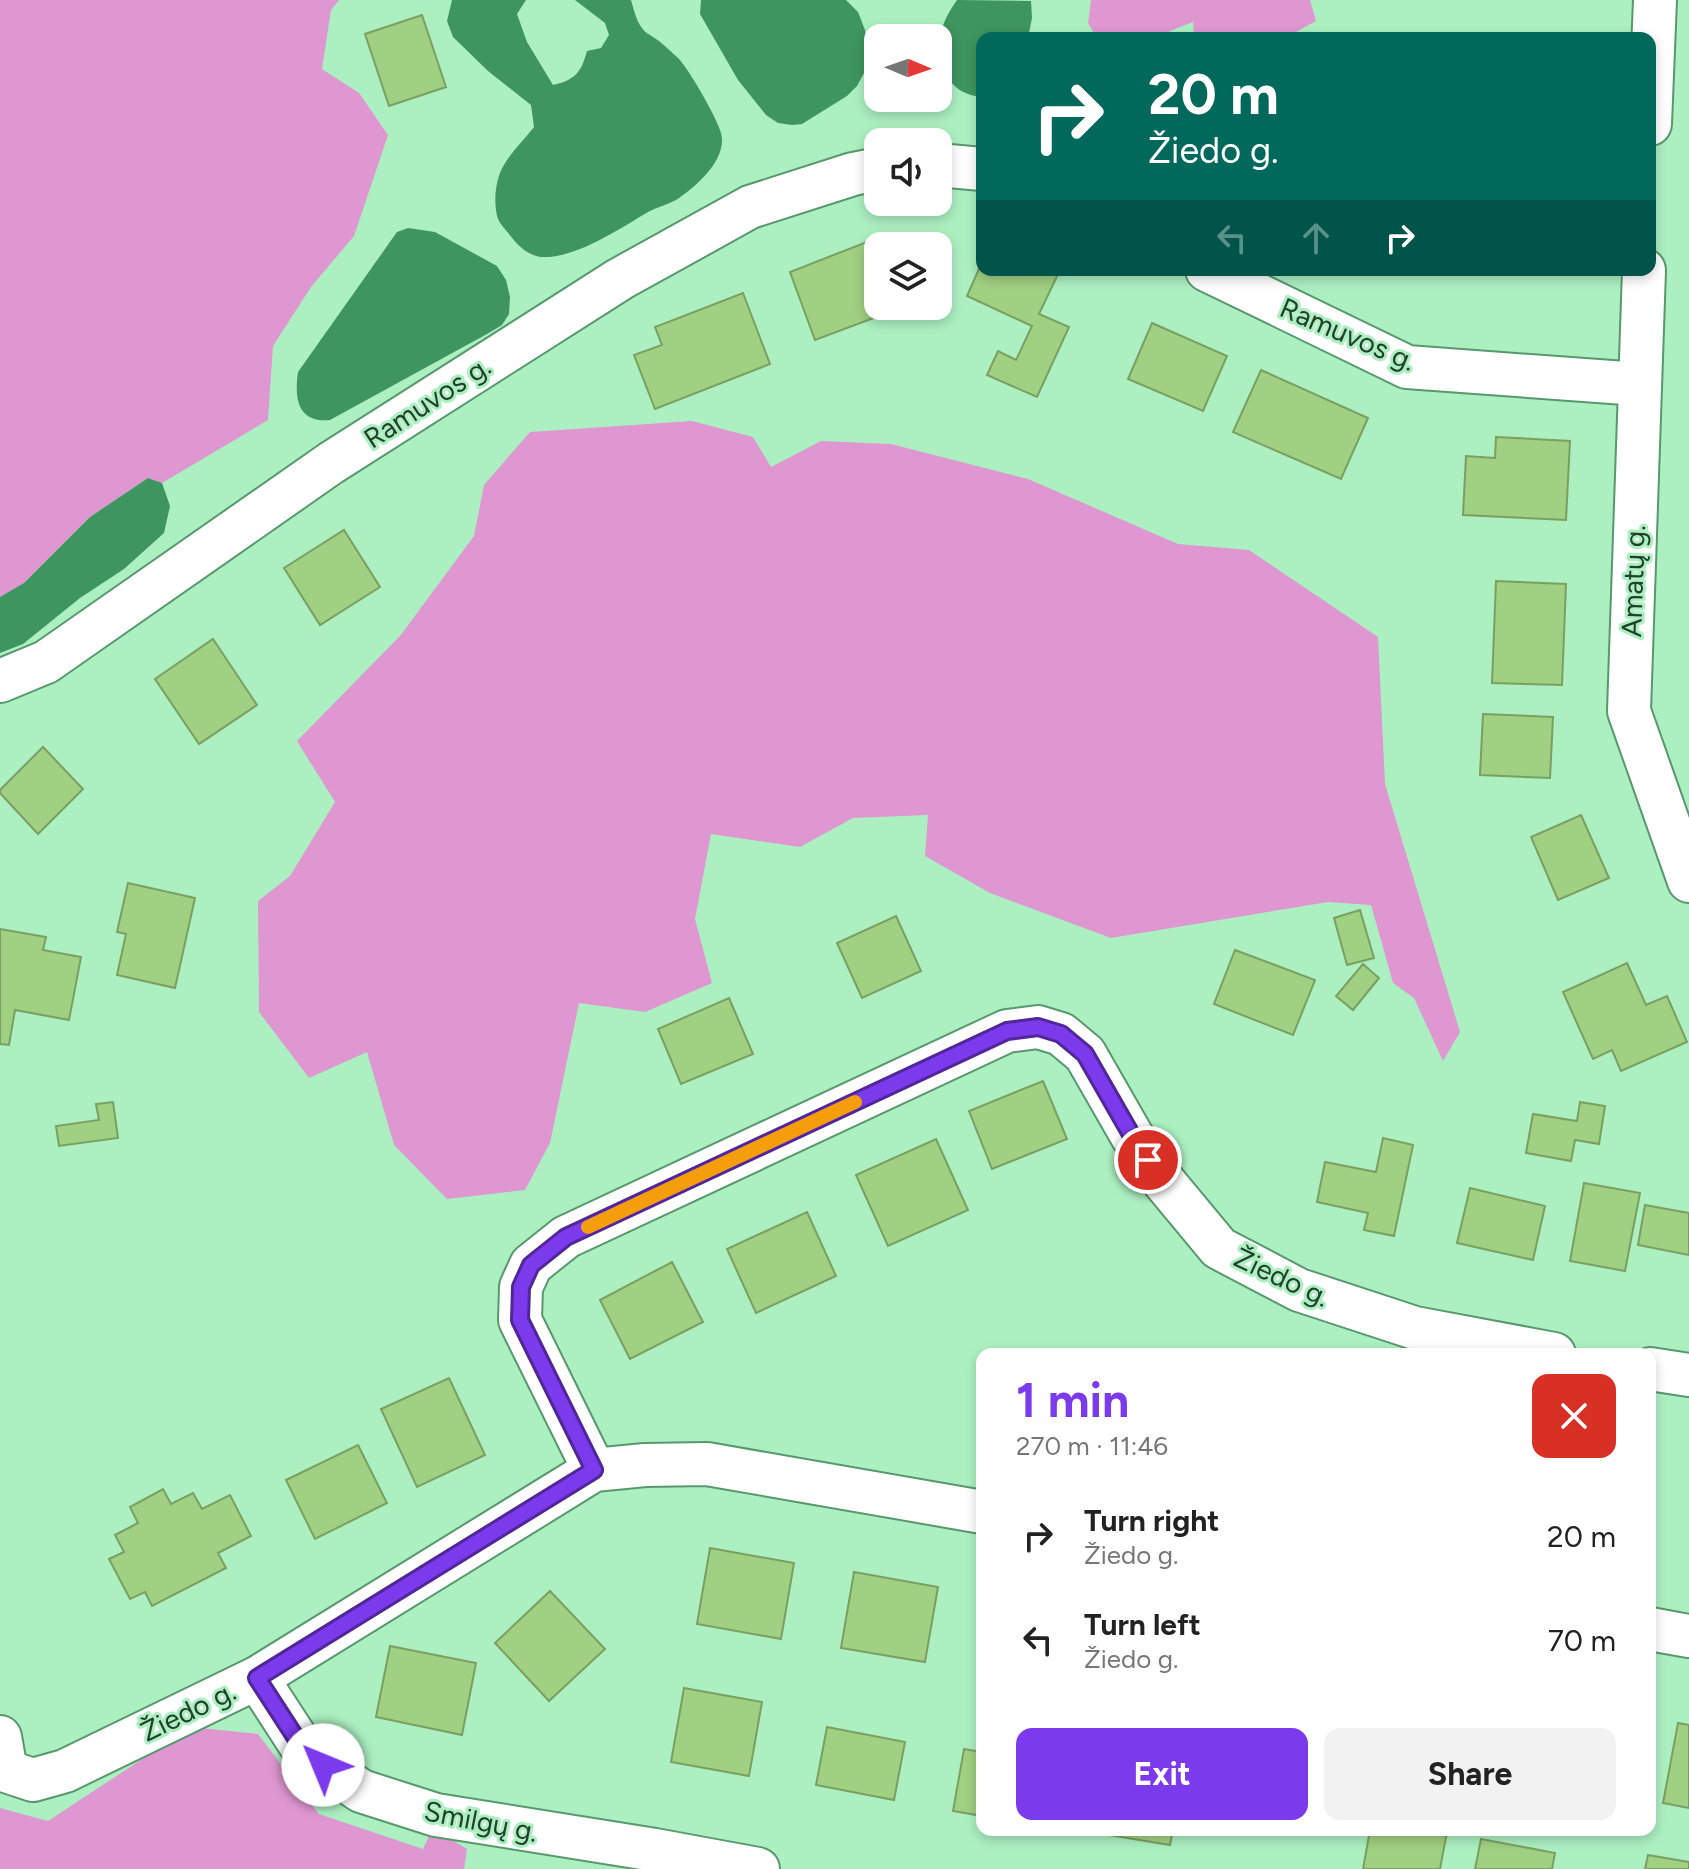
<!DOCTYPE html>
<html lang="en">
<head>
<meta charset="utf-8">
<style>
	body { margin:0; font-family:Figtree,sans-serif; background:#f2f2f2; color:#222; height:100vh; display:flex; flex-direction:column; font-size:30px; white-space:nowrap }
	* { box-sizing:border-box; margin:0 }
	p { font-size:26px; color:#767676 }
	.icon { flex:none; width:44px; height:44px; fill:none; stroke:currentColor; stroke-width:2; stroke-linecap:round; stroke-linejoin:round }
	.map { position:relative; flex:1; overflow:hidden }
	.side { position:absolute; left:976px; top:1348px; width:680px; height:488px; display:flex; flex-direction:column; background:#fff; border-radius:16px; box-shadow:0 4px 12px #0003 }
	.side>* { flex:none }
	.top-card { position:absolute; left:976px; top:32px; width:680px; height:244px; border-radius:16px; box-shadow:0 4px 12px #0003; background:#00695c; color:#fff; overflow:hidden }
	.needle { width:52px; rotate:92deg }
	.fabs { position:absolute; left:864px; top:24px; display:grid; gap:16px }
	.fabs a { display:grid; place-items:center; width:88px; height:88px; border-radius:16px; background:#fff; box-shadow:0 4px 12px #0003; font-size:40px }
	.pin { position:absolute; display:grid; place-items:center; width:68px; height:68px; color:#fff; margin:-34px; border:4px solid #fff; border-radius:50%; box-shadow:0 2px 8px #0007 }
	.me { position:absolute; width:88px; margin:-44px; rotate:315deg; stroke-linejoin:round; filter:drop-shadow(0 0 6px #0008) }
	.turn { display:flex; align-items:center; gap:28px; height:168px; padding:0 40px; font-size:36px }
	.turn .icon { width:104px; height:104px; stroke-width:2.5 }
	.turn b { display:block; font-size:56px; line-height:68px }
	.lanes { display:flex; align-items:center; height:76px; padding:0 40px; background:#0003; justify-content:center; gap:40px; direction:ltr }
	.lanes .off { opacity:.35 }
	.round { display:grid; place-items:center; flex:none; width:84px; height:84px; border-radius:16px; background:#f2f2f2 }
	.overview { display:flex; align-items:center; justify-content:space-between; height:136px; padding:0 40px }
	h1 { font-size:48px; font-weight:700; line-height:60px; color:#7c3aed }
	.button { display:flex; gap:16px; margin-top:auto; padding:16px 40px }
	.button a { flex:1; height:92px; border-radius:16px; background:#7c3aed; color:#fff; font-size:32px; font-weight:700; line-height:92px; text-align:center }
	.button a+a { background:#f2f2f2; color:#222 }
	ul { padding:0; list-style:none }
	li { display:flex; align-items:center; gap:24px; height:104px; padding:0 40px }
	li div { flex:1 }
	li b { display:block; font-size:30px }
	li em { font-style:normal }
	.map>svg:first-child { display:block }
	.green { fill:#de97d0 }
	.water { fill:#3e955f }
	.building { fill:#a0d081; stroke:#7b9f63; stroke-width:2 }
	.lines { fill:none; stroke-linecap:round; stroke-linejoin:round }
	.minor-casing { stroke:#57986d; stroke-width:46 }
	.minor { stroke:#fff; stroke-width:42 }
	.route-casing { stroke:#51269a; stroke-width:20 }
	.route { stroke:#7c3aed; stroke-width:14 }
	.slow { stroke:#f59e0b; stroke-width:14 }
	.labels { text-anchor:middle; stroke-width:6; stroke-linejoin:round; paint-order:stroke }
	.street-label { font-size:28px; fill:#24402d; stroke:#acf0c1 }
</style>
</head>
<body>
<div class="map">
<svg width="1689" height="1869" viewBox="0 0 1689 1869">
	<rect width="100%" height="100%" fill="#acf0c1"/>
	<g class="green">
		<path d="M0 0H339L331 10 322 69 359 93 388 135 354 236 311 287 273 346 268 420 162 483 148 478 90 517 24 583 0 597Z"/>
		<path d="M1091 0H1310L1316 21 1285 38H1194L1193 22 1170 31 1164 38H1097L1088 23Z"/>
		<path d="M692 421 753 437 771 467 821 441 891 444 1028 479 1178 544 1249 550 1378 637 1385 784 1460 1032 1443 1061 1414 998 1393 983 1371 905 1328 902 1111 938 990 893 925 856 928 815 853 818 800 847 711 834 695 919 712 983 645 1012 579 1003 550 1143 525 1190 447 1199 394 1145 367 1052 309 1078 259 1012 258 901 290 876 335 802 297 741 400 636 474 536 484 485 530 432Z"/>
		<path d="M191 1727 258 1734 319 1814 423 1849 433 1828 467 1849 464 1869H0V1808L48 1821Z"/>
	</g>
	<g class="water">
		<path d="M452 0H526L517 14 527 42 553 85C575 80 581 73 587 51L601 48 609 35 605 23 575 0H631C634 10 636 20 642 28 646 34 651 35 656 39 664 44 672 53 679 59 690 71 717 118 721 133 728 159 696 187 676 200 667 205 657 207 648 212 621 228 575 259 542 257 528 256 517 245 509 234 505 229 500 224 498 219 493 204 495 179 504 165 512 151 524 140 534 127L531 105 488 71 453 37 447 21Z"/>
		<path d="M701 0H846L858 12 865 30 868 50 864 73 857 86 847 96 802 124 792 125 778 123 766 115 738 80 700 14Z"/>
		<path d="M957 0 1031 1 1032 18 1028 38H982V97C944 95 932 54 944 23 947 15 952 7 957 0Z"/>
		<path d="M408 228 435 232 497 266 506 280 510 297 509 314 502 325 487 334 330 420C298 423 294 399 298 372L397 232Z"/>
		<path d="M148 478 162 483 170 506 164 533 124 569 80 598 23 644 0 653V597L24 583 90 517Z"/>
	</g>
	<g class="building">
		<path d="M422 15 446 87 389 106 365 34Z"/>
		<path d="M877 238 880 246H878V306L903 307 815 340 790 272Z"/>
		<path d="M982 262V270H1055L1059 272 1039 314 1069 327 1037 397 987 375 998 351 1016 360 1032 326 967 296Z"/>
		<path d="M743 293 770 364 655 409 634 355 662 345 655 327Z"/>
		<path d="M1152 323 1227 356 1203 411 1128 379Z"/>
		<path d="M1261 370 1368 418 1341 479 1233 432Z"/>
		<path d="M1496 437 1570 441 1566 520 1463 515 1466 456 1495 458Z"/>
		<path d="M344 530 380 587 320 625 284 568Z"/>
		<path d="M1496 581 1566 584 1562 685 1492 683Z"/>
		<path d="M213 639 257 705 199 744 155 679Z"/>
		<path d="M1483 714 1553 717 1550 778 1480 775Z"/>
		<path d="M43 747 83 789 38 834 0 793V790Z"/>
		<path d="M1581 815 1609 878 1558 900 1531 837Z"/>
		<path d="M128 883 195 898 175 988 117 975 126 934 117 932Z"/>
		<path d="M1360 910 1374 958 1347 965 1334 918Z"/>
		<path d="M896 916 921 971 862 998 837 943Z"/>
		<path d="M0 929 46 937 43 950 81 957 69 1020 15 1010 9 1045 0 1044Z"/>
		<path d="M1235 950 1315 980 1293 1035 1214 1004Z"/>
		<path d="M1627 963 1646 1005 1667 996 1687 1042 1621 1071 1612 1050 1593 1059 1563 992Z"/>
		<path d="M1363 964 1379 978 1353 1010 1336 996Z"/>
		<path d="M729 998 753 1054 681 1084 658 1029Z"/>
		<path d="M1043 1081 1067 1139 992 1169 969 1111Z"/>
		<path d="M113 1102 118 1138 59 1146 56 1126 99 1120 96 1104Z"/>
		<path d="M1580 1102 1605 1106 1599 1144 1575 1140 1571 1161 1526 1153 1533 1114 1577 1121Z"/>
		<path d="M1383 1138 1413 1145 1394 1236 1364 1230 1368 1213 1317 1202 1325 1162 1376 1172Z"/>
		<path d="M936 1139 968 1210 888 1246 856 1175Z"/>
		<path d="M1584 1183 1640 1193 1625 1271 1570 1261Z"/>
		<path d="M1470 1188 1545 1206 1533 1260 1457 1243Z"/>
		<path d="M1645 1205 1689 1213V1255L1638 1245Z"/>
		<path d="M807 1212 836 1276 756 1313 727 1249Z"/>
		<path d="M672 1262 703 1322 630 1359 600 1300Z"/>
		<path d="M449 1378 485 1455 417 1487 381 1409Z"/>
		<path d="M358 1445 387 1503 315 1539 286 1480Z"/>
		<path d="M163 1489 171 1504 193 1493 202 1509 230 1495 251 1536 218 1553 226 1568 152 1606 145 1592 130 1599 109 1559 124 1552 115 1535 138 1523 130 1507Z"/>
		<path d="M710 1548 794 1563 781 1639 697 1624Z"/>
		<path d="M854 1572 938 1587 925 1662 841 1648Z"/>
		<path d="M550 1591 605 1649 549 1701 495 1643Z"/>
		<path d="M390 1646 476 1663 462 1735 376 1717Z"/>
		<path d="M684 1688 762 1702 749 1776 671 1762Z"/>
		<path d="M1678 1723 1689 1725V1808L1663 1803Z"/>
		<path d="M827 1727 905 1742 894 1800 816 1785Z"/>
		<path d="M964 1749 982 1752V1816L953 1811Z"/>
		<path d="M1091 1830H1173L1170 1845 1091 1832Z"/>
		<path d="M1370 1830H1435L1447 1832 1440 1869H1363Z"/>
		<path d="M1481 1839 1555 1853 1552 1869H1475Z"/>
		<path d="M1648 1855 1689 1862V1869H1645Z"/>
	</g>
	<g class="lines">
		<defs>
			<g id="minor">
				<path d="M1650 124 1655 0"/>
				<path d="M938 165 982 169"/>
				<path d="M1207 270 1407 367 1639 384"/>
				<path d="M1644 270 1629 711 1689 881"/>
				<path d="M0 681 46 662 331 463 620 279 750 207 853 174 878 169"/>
				<path d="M1650 1369 1689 1375"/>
				<path d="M594 1470 520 1320 521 1287 531 1265 566 1237 1007 1031 1038 1027 1061 1034 1085 1054 1132 1136 1165 1183 1219 1248 1299 1290 1415 1328 1554 1354"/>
				<path d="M1650 1629 1689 1636"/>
				<path d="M257 1678 305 1752 361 1791 436 1815 655 1850 758 1869"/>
				<path d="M0 1737 6 1771 33 1780 65 1771 257 1678 594 1470 645 1465 707 1464 982 1512"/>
			</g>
		</defs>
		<use href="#minor" class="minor-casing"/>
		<use href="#minor" class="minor"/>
	</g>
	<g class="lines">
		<defs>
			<path id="route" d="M323 1765 305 1752 257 1678 594 1470 520 1320 521 1287 531 1265 566 1237 1007 1031 1038 1027 1061 1034 1085 1054 1132 1136 1148 1160"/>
		</defs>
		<use href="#route" class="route-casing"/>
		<use href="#route" class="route"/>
		<path class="slow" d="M588 1227 855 1102"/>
	</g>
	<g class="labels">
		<g class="street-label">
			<text transform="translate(1348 334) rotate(23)" y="10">Ramuvos g.</text>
			<text transform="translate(427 402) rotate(-33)" y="10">Ramuvos g.</text>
			<text transform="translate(1633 581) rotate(-88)" y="10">Amatų g.</text>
			<text transform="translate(1282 1277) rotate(25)" y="10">Žiedo g.</text>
			<text transform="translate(188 1711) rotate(-26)" y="10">Žiedo g.</text>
			<text transform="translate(481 1821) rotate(11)" y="10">Smilgų g.</text>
		</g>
	</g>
</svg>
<div class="fabs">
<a><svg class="needle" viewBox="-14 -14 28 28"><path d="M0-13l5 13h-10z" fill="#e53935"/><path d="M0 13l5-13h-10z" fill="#767676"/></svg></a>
<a><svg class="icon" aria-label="sound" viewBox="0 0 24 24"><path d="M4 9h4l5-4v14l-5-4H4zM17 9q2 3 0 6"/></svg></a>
<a><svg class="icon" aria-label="layers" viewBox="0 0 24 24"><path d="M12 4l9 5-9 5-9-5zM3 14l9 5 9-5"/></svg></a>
</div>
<div class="pin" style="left:1148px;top:1160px;background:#d93025"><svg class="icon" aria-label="arrive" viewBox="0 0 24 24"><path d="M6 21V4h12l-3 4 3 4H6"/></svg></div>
<svg class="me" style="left:323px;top:1765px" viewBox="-20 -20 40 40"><circle r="19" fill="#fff"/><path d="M0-13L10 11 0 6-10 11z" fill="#7c3aed"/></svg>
<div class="top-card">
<div class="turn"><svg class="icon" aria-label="right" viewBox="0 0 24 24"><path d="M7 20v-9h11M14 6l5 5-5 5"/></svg><div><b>20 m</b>Žiedo g.</div></div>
<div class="lanes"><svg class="icon off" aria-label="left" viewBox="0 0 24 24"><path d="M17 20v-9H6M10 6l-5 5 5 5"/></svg><svg class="icon off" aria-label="ahead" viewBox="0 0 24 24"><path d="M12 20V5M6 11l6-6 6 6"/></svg><svg class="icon" aria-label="right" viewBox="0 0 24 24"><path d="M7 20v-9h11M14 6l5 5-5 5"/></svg></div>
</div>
<section class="side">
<div class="overview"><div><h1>1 min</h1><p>270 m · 11:46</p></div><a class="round" style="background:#d93025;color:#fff"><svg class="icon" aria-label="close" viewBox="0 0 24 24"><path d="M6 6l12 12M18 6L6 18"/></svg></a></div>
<ul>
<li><svg class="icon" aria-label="right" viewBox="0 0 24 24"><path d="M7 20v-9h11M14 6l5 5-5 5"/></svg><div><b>Turn right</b><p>Žiedo g.</p></div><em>20 m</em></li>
<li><svg class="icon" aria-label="left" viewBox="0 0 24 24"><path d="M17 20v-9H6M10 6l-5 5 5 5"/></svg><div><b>Turn left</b><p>Žiedo g.</p></div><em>70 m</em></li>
</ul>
<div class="button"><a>Exit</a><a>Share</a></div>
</section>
</div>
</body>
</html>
